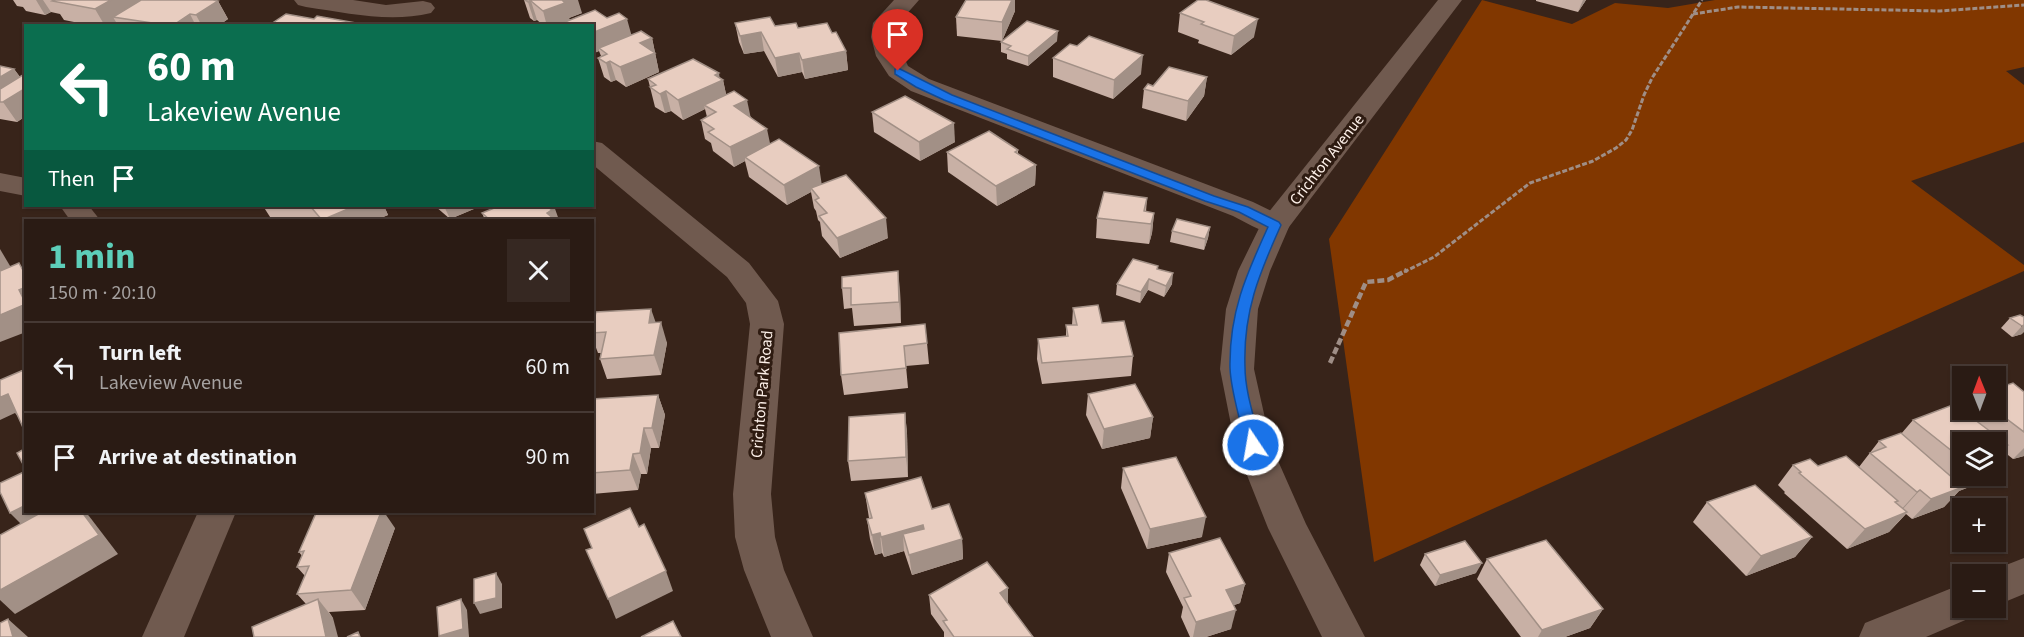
<!DOCTYPE html>
<html lang="en">
<head>
<meta charset="utf-8">
<style>
	body { margin:0; font-family:"Source Sans 3",sans-serif; background:#362822; color:#f1f3f6; height:100vh; display:flex; flex-direction:column; font-size:22px; white-space:nowrap }
	* { box-sizing:border-box; margin:0 }
	p { font-size:20px; color:#a5a1a0 }
	.icon { flex:none; width:33px; height:33px; fill:none; stroke:currentColor; stroke-width:2; stroke-linecap:round; stroke-linejoin:round }
	.map { position:relative; flex:1; overflow:hidden }
	.side { position:absolute; left:24px; top:219px; width:570px; height:294px; display:flex; flex-direction:column; background:#2a1b14; border-radius:0px; box-shadow:0 2px 4px #0004,0 0 0 2px #463934 }
	.side>* { flex:none }
	.hud { position:absolute; left:24px; top:24px; width:570px; height:183px; border-radius:0px; box-shadow:0 2px 4px #0004,0 0 0 2px #463934; background:#0b6e4f; color:#fff; overflow:hidden }
	.needle { width:39px; rotate:359deg }
	.tools { position:absolute; left:1952px; top:366px; display:grid; gap:12px }
	.tools a { display:grid; place-items:center; width:54px; height:54px; border-radius:0px; background:#2a1b14; box-shadow:0 2px 4px #0004,0 0 0 2px #463934; font-size:30px }
	.pin { position:absolute; display:grid; place-items:center; width:51px; height:51px; color:#fff; margin:-62px -26px; border-radius:50% 50% 50% 0; rotate:-45deg; box-shadow:0 0 6px #0007 }
	.pin .icon { rotate:45deg }
	.me { position:absolute; width:66px; margin:-33px; rotate:348deg; stroke-linejoin:round; filter:drop-shadow(0 0 4px #0008) }
	.turn { display:flex; align-items:center; gap:21px; height:126px; padding:0 24px; font-size:27px }
	.turn .icon { width:78px; height:78px; stroke-width:2.5 }
	.turn b { display:block; font-size:42px; line-height:51px }
	.then { display:flex; align-items:center; height:57px; padding:0 24px; background:#0003; gap:12px; font-size:22px }
	.round { display:grid; place-items:center; flex:none; width:63px; height:63px; border-radius:0px; background:#362822 }
	.head { display:flex; align-items:center; justify-content:space-between; height:102px; padding:0 24px }
	h1 { font-size:36px; font-weight:700; line-height:45px; color:#5dceb9 }
	ul { padding:0; list-style:none }
	li { display:flex; align-items:center; gap:18px; height:90px; padding:0 24px; border-top:2px solid #463934 }
	li div { flex:1 }
	li b { display:block; font-size:22px }
	li em { font-style:normal }
	.map>svg:first-child { display:block }
	.forest { fill:#813700 }
	.lines { fill:none; stroke-linecap:round; stroke-linejoin:round }
	.path-far1 { stroke:#9f8e86; stroke-width:3; stroke-dasharray:5 2; stroke-linecap:butt }
	.path { stroke:#9f8e86; stroke-width:4.5; stroke-dasharray:7 3; stroke-linecap:butt }
	.street { fill:#705a4f; fill-rule:evenodd }
	.secondary { fill:#705a4f; fill-rule:evenodd }
	.wall { fill:#c8b0a5 }
	.shaded-wall { fill:#a29086 }
	.building { fill:#e8cdc0; stroke:#a29086; stroke-width:1.5 }
	.route { fill:#1a73e8; stroke:#114b97; stroke-width:1.5 }
	.labels { text-anchor:middle; stroke-width:6; stroke-linejoin:round; paint-order:stroke }
	.street-label { font-size:16px; fill:#fdf0e9; stroke:#2e1b11 }
</style>
</head>
<body>
<div class="map">
<svg width="2024" height="637" viewBox="0 0 2024 637">
	<rect width="100%" height="100%" fill="#38241a"/>
	<path class="forest" d="M1482 0 1572 24 1615 3 1668 8 1715 0H2024V67L2006 71 2024 85V142L1911 181 2024 265V271L1374 562 1329 239Z"/>
	<g class="lines">
		<g class="path-far1">
			<path d="M1693 14 1738 7 1940 11 2024 5"/>
			<path d="M1404 272 1434 257 1530 183 1593 161 1616 148 1626 140 1632 130 1644 95 1652 78 1702 0"/>
		</g>
		<path class="path" d="M1330 363 1366 282 1388 280 1407 270"/>
		<g class="street">
			<path d="M294 0H353L386 5 423 1 431 3 435 8 431 13C389 23 348 13 306 7L298 5Z"/>
			<path d="M894 0H919L897 25 895 37 908 66 929 79 1253 202 1286 218 1290 225 1286 232C1266 237 1250 224 1233 216L911 91 889 76 876 56 871 37 873 23Z"/>
			<path d="M592 141 602 143 749 263 778 301 784 324 771 494 775 537 784 570 813 637H771L744 570 735 537 733 494 750 324 746 303 727 277 592 164Z"/>
			<path d="M0 173 26 178V196L0 191Z"/>
			<path d="M60 206H89L100 220H70Z"/>
			<path d="M198 512H236L184 637H142Z"/>
			<path d="M2024 558V594L1995 606V574H1983Z"/>
			<path d="M1962 584V608H1980L1977 615 1926 637H1859L1865 623Z"/>
		</g>
		<path class="secondary" d="M1438 0H1462L1289 227 1270 271 1258 309 1254 369 1271 445 1306 524 1365 637H1322L1268 528 1235 445 1220 369 1226 309 1238 271 1264 218Z"/>
	</g>
	<g class="wall">
		<path d="M13 0H213L218 1 228 19 218 26H118L116 22 110 26H94L64 20 60 14 51 12 45 15 26 11 23 7 17 6Z"/>
		<path d="M524 0 582 13 569 18 570 20 631 35 652 38 659 72 626 87 616 80 611 82 604 77 598 58 601 56 599 51 592 54V26H544L537 20 534 21 530 18Z"/>
		<path d="M966 0H1015V11L1002 41 957 36 956 17Z"/>
		<path d="M1536 0H1586L1578 12 1536 1Z"/>
		<path d="M1180 13 1254 37 1231 55 1198 43 1199 40 1178 32Z"/>
		<path d="M735 23 798 28 832 33 846 51 848 70 805 79 802 72 778 77 764 51 744 54 739 42Z"/>
		<path d="M1057 41 1028 66 1007 59V54L1001 52V42Z"/>
		<path d="M1077 46 1141 74 1113 99 1053 77V58Z"/>
		<path d="M0 66 14 69 20 77 26 73V116L17 122 0 119Z"/>
		<path d="M719 73V77L723 80 726 94 751 117 770 144 888 238 840 258 822 236 820 222 818 220 816 211 814 208 811 192 787 205 749 177 745 161 734 167 713 151 711 143 705 139 701 120 707 117 705 109 683 120 671 111 665 113 655 107 648 79Z"/>
		<path d="M1207 77 1204 96 1186 121 1142 108 1144 89 1153 86Z"/>
		<path d="M872 112 955 142 920 161 874 132Z"/>
		<path d="M1018 150V154L1036 165 1035 185 997 206 948 172 947 152Z"/>
		<path d="M1147 198 1146 212 1154 213 1152 233 1149 244 1096 238 1097 218Z"/>
		<path d="M263 206H384L388 215 376 220H272Z"/>
		<path d="M435 206H481L450 219Z"/>
		<path d="M482 213 559 220H485Z"/>
		<path d="M1210 227 1208 238 1204 250 1170 242 1172 231Z"/>
		<path d="M1158 266V269L1172 284 1164 297 1148 290 1140 303 1116 295 1117 284Z"/>
		<path d="M842 277 900 291 901 323 854 326 852 308 844 309 842 288Z"/>
		<path d="M1073 308 1102 323 1133 356 1131 376 1042 384 1037 359 1038 339 1066 336V325H1072Z"/>
		<path d="M2020 315 2022 334 2012 337 2001 328 2010 318Z"/>
		<path d="M656 323 667 343 661 375 607 379 600 359 601 353H598L592 337V327Z"/>
		<path d="M839 333 927 343 929 364 906 366 908 388 844 395 841 375Z"/>
		<path d="M2024 392V456L2013 459 2003 451 1996 458 2002 462 1995 469V442H1962V476H1989L1982 482 1959 491 1944 507 1912 519 1906 514 1889 532 1847 549 1784 493 1785 492 1778 485 1793 465 1859 467 1879 441 1901 434 1913 420 1964 410H1995Z"/>
		<path d="M1088 394 1153 417 1150 438 1102 449 1086 415Z"/>
		<path d="M658 395 665 415 659 448H651L647 474H641L638 490 592 494V399Z"/>
		<path d="M905 413 907 433 908 477 851 481 848 461Z"/>
		<path d="M1123 468 1202 537 1147 549 1121 488Z"/>
		<path d="M865 493 932 509 962 539 963 559 912 575 904 551 884 557 882 553 875 555 870 539 867 519 869 518Z"/>
		<path d="M1707 502 1812 537 1795 557 1746 576 1693 522Z"/>
		<path d="M395 528 365 610 329 612 333 618 306 604 297 594 305 576 297 567 302 556 299 552Z"/>
		<path d="M1169 553 1245 584 1240 603 1234 605 1231 629 1206 637H1190L1181 617 1183 607 1166 572Z"/>
		<path d="M1425 554 1476 573 1435 586 1420 565Z"/>
		<path d="M1487 559 1603 609 1590 628 1565 637H1521L1477 579Z"/>
		<path d="M1008 588V604L1033 637H944V632L931 614 929 595Z"/>
	</g>
	<g class="shaded-wall">
		<path d="M36 0H43L51 12 45 15Z"/>
		<path d="M111 0H146L113 17 116 22 110 26H105L95 9Z"/>
		<path d="M562 0H578L582 13 569 18 570 22 560 24V26H547L543 11Z"/>
		<path d="M1012 0H1015V11L1002 41V22Z"/>
		<path d="M1583 0H1586L1578 12Z"/>
		<path d="M218 1 228 19 218 26H202L196 15Z"/>
		<path d="M531 1 537 20 534 21 528 2Z"/>
		<path d="M190 14 196 26H172Z"/>
		<path d="M627 19 632 37 599 48V51L592 54V33Z"/>
		<path d="M1258 19 1254 37 1231 55 1234 36Z"/>
		<path d="M1058 31 1057 41 1028 66V56Z"/>
		<path d="M761 32 764 51 744 54 740 36Z"/>
		<path d="M652 38 659 72 626 87 620 67 640 43Z"/>
		<path d="M846 51 848 70 805 79 802 60Z"/>
		<path d="M799 53 802 72 778 77 775 58Z"/>
		<path d="M1143 55 1141 74 1113 99 1114 80Z"/>
		<path d="M610 61 616 80 611 82 606 63Z"/>
		<path d="M14 69 26 85V116L17 122 3 102H0V77Z"/>
		<path d="M719 73 720 81 723 80 727 99 704 105 705 109 683 120 678 100Z"/>
		<path d="M1207 77 1204 96 1186 121 1188 101Z"/>
		<path d="M666 91 671 111 665 113 660 94Z"/>
		<path d="M747 100 751 119 734 106Z"/>
		<path d="M954 123 955 142 920 161 919 142Z"/>
		<path d="M767 129 771 148 745 157V161L734 167 730 147Z"/>
		<path d="M1036 165 1035 185 997 206 996 186Z"/>
		<path d="M819 166 822 186 811 188V192L787 205 784 185Z"/>
		<path d="M355 206H384L388 215 376 220H322Z"/>
		<path d="M444 206H481L450 219Z"/>
		<path d="M545 206H554L559 220H550Z"/>
		<path d="M1154 213 1152 233 1149 244 1151 224Z"/>
		<path d="M886 218 888 238 840 258 837 238Z"/>
		<path d="M1210 227 1208 238 1204 250 1205 239Z"/>
		<path d="M0 249 16 276 0 283Z"/>
		<path d="M898 271 900 291 901 323 899 302Z"/>
		<path d="M1173 273 1172 284 1164 297 1166 286Z"/>
		<path d="M1149 279 1148 290 1140 303 1141 292Z"/>
		<path d="M26 287V302L19 290Z"/>
		<path d="M26 304V332L0 342V315Z"/>
		<path d="M651 309 658 329 649 323Z"/>
		<path d="M661 322 667 343 661 375 654 355Z"/>
		<path d="M2024 325V332L2022 334 2012 337 2022 326Z"/>
		<path d="M0 394H8L19 418 15 413 0 420Z"/>
		<path d="M658 395 665 415 659 448 652 428Z"/>
		<path d="M905 413 907 433 908 477 906 457Z"/>
		<path d="M1153 417 1150 438 1102 449 1104 429Z"/>
		<path d="M644 428 651 448 647 474 640 453Z"/>
		<path d="M2008 445 1995 459V450Z"/>
		<path d="M2024 448V456L2013 459Z"/>
		<path d="M633 454 641 474 638 490 630 470Z"/>
		<path d="M2002 462 1995 469V465Z"/>
		<path d="M1973 476H1989L1982 482 1959 491 1944 507 1912 519 1931 499 1962 487Z"/>
		<path d="M1920 490 1902 510 1899 512 1917 492Z"/>
		<path d="M26 505V512H72L30 533 10 513Z"/>
		<path d="M82 512H85L89 516 118 554 15 614 0 600V590Z"/>
		<path d="M381 512H384L395 528 365 610 351 590Z"/>
		<path d="M1907 512 1889 532 1847 549 1865 529Z"/>
		<path d="M1206 517 1202 537 1147 549 1150 529Z"/>
		<path d="M923 525 925 545 903 534 904 551 884 557 881 537Z"/>
		<path d="M880 533 882 553 875 555 872 535Z"/>
		<path d="M1812 537 1795 557 1746 576 1761 556Z"/>
		<path d="M962 539 963 559 912 575 909 555Z"/>
		<path d="M1482 563 1476 573 1435 586 1440 575Z"/>
		<path d="M666 571 673 591 616 619 608 599Z"/>
		<path d="M496 573 502 584V608L480 614 474 603Z"/>
		<path d="M1245 584 1240 603 1221 610 1226 590Z"/>
		<path d="M1008 588V608L1000 593Z"/>
		<path d="M318 599 333 618 338 637H326Z"/>
		<path d="M461 599 467 610 469 637H439Z"/>
		<path d="M1603 609 1590 628 1565 637H1538L1542 630Z"/>
		<path d="M1236 610 1231 629 1206 637H1193L1196 622Z"/>
		<path d="M8 619 28 637H13Z"/>
	</g>
	<g class="building">
		<path d="M54 0H111L95 9 52 1Z"/>
		<path d="M141 0H213L218 1 196 15 190 14 172 26 113 17Z"/>
		<path d="M525 0H562L565 3 543 11 531 1 528 2Z"/>
		<path d="M966 0H1012L1002 22 956 17Z"/>
		<path d="M1198 0H1206L1258 19 1234 36 1201 24 1204 22 1180 13Z"/>
		<path d="M595 10 607 18 619 13 627 19 592 33V26H562L560 24Z"/>
		<path d="M286 14 314 19 317 16 356 23 353 26H268Z"/>
		<path d="M770 17 775 26 796 23 798 28 827 23 832 33 836 32 846 51 802 60 799 53 775 58 761 32 740 36 735 23Z"/>
		<path d="M1027 21 1058 31 1028 56 1007 49 1011 46 1001 42Z"/>
		<path d="M641 31 652 38 640 43 655 53 620 67 610 61 606 63 598 58 607 54 599 48Z"/>
		<path d="M1089 36 1143 55 1114 80 1053 58 1070 44 1077 46Z"/>
		<path d="M693 59 719 73 715 75 723 80 678 100 666 91 660 94 650 87 656 85 648 79Z"/>
		<path d="M0 66 14 69 0 77Z"/>
		<path d="M1169 67 1207 77 1188 101 1144 89 1148 84 1153 86Z"/>
		<path d="M26 73V88L3 102H0V89Z"/>
		<path d="M734 91 747 100 734 106 767 129 730 147 708 132 714 129 701 120 716 112 704 105Z"/>
		<path d="M905 96 954 123 919 142 872 112Z"/>
		<path d="M989 131 1018 150 1015 152 1036 165 996 186 947 152Z"/>
		<path d="M779 139 819 166 784 185 745 157Z"/>
		<path d="M846 175 886 218 837 238 819 216 827 213 815 200 819 198 811 188Z"/>
		<path d="M1104 192 1147 198 1144 211 1154 213 1151 224 1097 218Z"/>
		<path d="M310 206H355L322 220Z"/>
		<path d="M499 206H546L552 210 547 213 555 220H490L482 213Z"/>
		<path d="M1177 219 1210 227 1205 239 1172 231Z"/>
		<path d="M1133 259 1158 266 1157 269 1173 273 1166 286 1149 279 1141 292 1117 284Z"/>
		<path d="M19 263 26 276V287L19 290 26 304 0 315V271Z"/>
		<path d="M898 271 899 302 851 305V288H842V277Z"/>
		<path d="M1098 305 1102 323 1124 321 1133 356 1042 363 1038 339 1068 336 1066 325H1077L1073 308Z"/>
		<path d="M651 309 649 323 661 322 654 355 600 359 606 332 592 333V327L596 312Z"/>
		<path d="M2020 315 2024 317V325L2022 326 2010 318Z"/>
		<path d="M925 324 927 343 904 346 906 368 841 375 839 333Z"/>
		<path d="M26 369V431L25 432 8 394 1 397 0 396V380Z"/>
		<path d="M2013 383 2024 392V432L1995 410V389Z"/>
		<path d="M1135 384 1153 417 1104 429 1088 394Z"/>
		<path d="M658 395 652 428H644L640 453 633 454 630 470 592 473V399Z"/>
		<path d="M1955 404 1962 410 2008 445 1995 450V442H1962V459L1913 420Z"/>
		<path d="M905 413 906 457 848 461 849 417Z"/>
		<path d="M1901 433 1963 487 1931 499 1920 490 1917 492 1870 453 1886 447 1879 441Z"/>
		<path d="M26 448V465L24 466 17 453Z"/>
		<path d="M1846 456 1898 501 1895 502 1907 512 1865 529 1799 473 1801 472 1793 465 1810 459 1818 466Z"/>
		<path d="M1176 457 1206 517 1150 529 1123 468Z"/>
		<path d="M1995 457 2002 462 1995 465Z"/>
		<path d="M26 471V505L10 513 0 492V483Z"/>
		<path d="M921 477 932 509 949 504 962 539 909 555 903 534 924 529 923 525 881 537 880 533 872 535 867 519 872 518 865 493Z"/>
		<path d="M1755 485 1812 537 1761 556 1707 502Z"/>
		<path d="M630 508 639 527 644 524 666 571 608 599 586 550 592 548 584 529Z"/>
		<path d="M42 512H82L99 535 0 590V535Z"/>
		<path d="M339 512H381L351 590 297 594 309 566 297 567 304 551 299 552 316 513Z"/>
		<path d="M1220 538 1245 584 1226 590 1236 610 1196 622 1184 598 1191 596 1169 553Z"/>
		<path d="M1546 540 1603 609 1542 630 1487 559Z"/>
		<path d="M1465 541 1482 563 1440 575 1425 554Z"/>
		<path d="M987 562 1008 588 1000 593 1033 637H954L943 621 947 620 929 595Z"/>
		<path d="M496 573V598L474 603V579Z"/>
		<path d="M318 599 326 637H254L252 627Z"/>
		<path d="M461 599 463 629 439 636 437 607Z"/>
		<path d="M8 619 13 637H0V623Z"/>
		<path d="M673 621 681 637H641Z"/>
		<path d="M358 632 360 637H347Z"/>
	</g>
	<path class="route" d="M898 68 952 95 1214 196 1248 207 1279 222 1281 225C1259 274 1243 312 1245 367 1245 392 1255 420 1261 445L1258 449H1248L1245 445C1241 420 1231 393 1230 368 1229 313 1246 275 1268 227L1239 212 1205 201 944 100 916 87 895 74V69Z"/>
	<g class="labels">
		<g class="street-label">
			<text transform="translate(1326 159) rotate(-52)" y="6">Crichton Avenue</text>
			<text transform="translate(761 394) rotate(-85)" y="6">Crichton Park Road</text>
		</g>
	</g>
</svg>
<div class="tools">
<a><svg class="needle" viewBox="-14 -14 28 28"><path d="M0-13l5 13h-10z" fill="#e53935"/><path d="M0 13l5-13h-10z" fill="#a5a1a0"/></svg></a>
<a><svg class="icon" aria-label="layers" viewBox="0 0 24 24"><path d="M12 4l9 5-9 5-9-5zM3 14l9 5 9-5"/></svg></a>
<a>+</a>
<a>−</a>
</div>
<div class="pin" style="left:898px;top:71px;background:#d93025"><svg class="icon" aria-label="arrive" viewBox="0 0 24 24"><path d="M6 21V4h12l-3 4 3 4H6"/></svg></div>
<svg class="me" style="left:1253px;top:445px" viewBox="-20 -20 40 40"><circle r="17" fill="#1a73e8" stroke="#fff" stroke-width="3"/><path d="M0-11L8 9 0 5-8 9z" fill="#fff"/></svg>
<div class="hud">
<div class="turn"><svg class="icon" aria-label="left" viewBox="0 0 24 24"><path d="M17 20v-9H6M10 6l-5 5 5 5"/></svg><div><b>60 m</b>Lakeview Avenue</div></div>
<div class="then">Then<svg class="icon" aria-label="arrive" viewBox="0 0 24 24"><path d="M6 21V4h12l-3 4 3 4H6"/></svg></div>
</div>
<section class="side">
<div class="head"><div><h1>1 min</h1><p>150 m · 20:10</p></div><a class="round"><svg class="icon" aria-label="close" viewBox="0 0 24 24"><path d="M6 6l12 12M18 6L6 18"/></svg></a></div>
<ul>
<li><svg class="icon" aria-label="left" viewBox="0 0 24 24"><path d="M17 20v-9H6M10 6l-5 5 5 5"/></svg><div><b>Turn left</b><p>Lakeview Avenue</p></div><em>60 m</em></li>
<li><svg class="icon" aria-label="arrive" viewBox="0 0 24 24"><path d="M6 21V4h12l-3 4 3 4H6"/></svg><div><b>Arrive at destination</b></div><em>90 m</em></li>
</ul>
</section>
</div>
</body>
</html>
